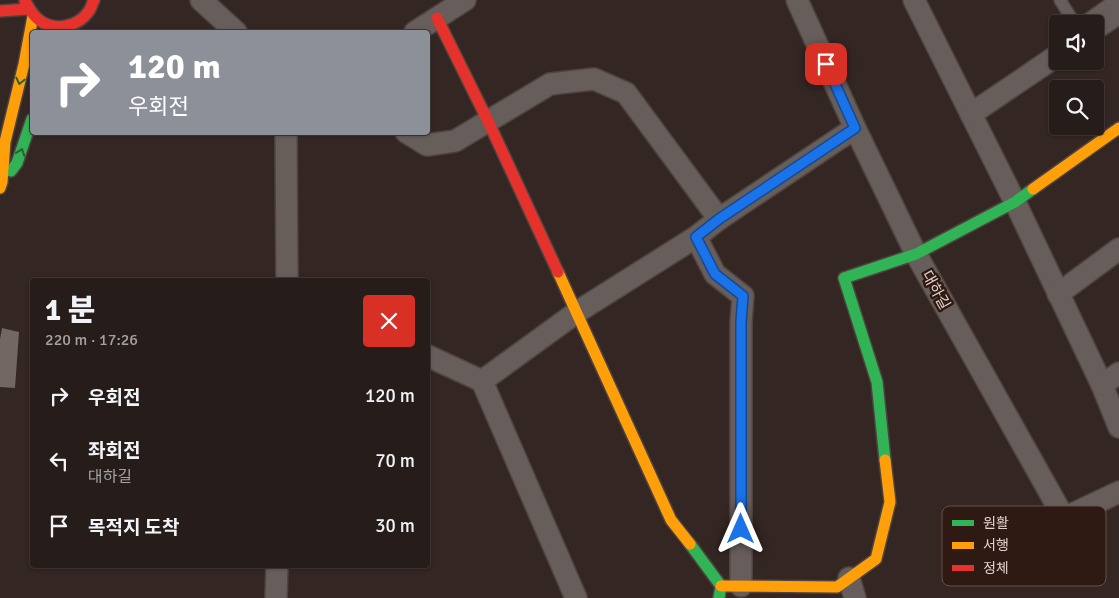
<!DOCTYPE html>
<html lang="ko">
<head>
<meta charset="utf-8">
<style>
	body { margin:0; font-family:Signika,"Noto Sans KR",sans-serif; background:#322927; color:#f1f3f6; height:100vh; display:flex; flex-direction:column; font-size:19px; white-space:nowrap }
	* { box-sizing:border-box; margin:0 }
	p { font-size:16px; color:#a4a1a2 }
	.icon { flex:none; width:28px; height:28px; fill:none; stroke:currentColor; stroke-width:2; stroke-linecap:round; stroke-linejoin:round }
	.map { position:relative; flex:1; overflow:hidden }
	.details { position:absolute; left:30px; top:278px; width:400px; height:290px; display:flex; flex-direction:column; background:#261c1a; border-radius:5px; box-shadow:0 1px 4px #0004,0 0 0 1px #423a39 }
	.details>* { flex:none }
	.guide { position:absolute; left:30px; top:30px; width:400px; height:105px; border-radius:5px; box-shadow:0 1px 4px #0004,0 0 0 1px #423a39; background:#8c9099; color:#fff; overflow:hidden }
	.tools { position:absolute; left:1049px; top:15px; display:grid; gap:10px }
	.tools a { display:grid; place-items:center; width:55px; height:55px; border-radius:5px; background:#261c1a; box-shadow:0 1px 4px #0004,0 0 0 1px #423a39; font-size:25px }
	.pin { position:absolute; display:grid; place-items:center; width:42px; height:42px; color:#fff; margin:-21px; border-radius:10px; box-shadow:0 2px 8px #0006 }
	.me { position:absolute; width:55px; margin:-28px; rotate:0deg; stroke-linejoin:round; filter:drop-shadow(0 0 4px #0008) }
	.turn { display:flex; align-items:center; gap:18px; height:105px; padding:0 15px; font-size:22px }
	.turn .icon { width:65px; height:65px; stroke-width:2.5 }
	.turn b { display:block; font-size:35px; line-height:42px }
	.round { display:grid; place-items:center; flex:none; width:52px; height:52px; border-radius:5px; background:#322927 }
	.head { display:flex; align-items:center; justify-content:space-between; height:85px; padding:0 15px }
	h1 { font-size:30px; font-weight:800; line-height:38px }
	ul { padding:0; list-style:none }
	li { display:flex; align-items:center; gap:15px; height:65px; padding:0 15px }
	li div { flex:1 }
	li b { display:block; font-size:19px }
	li em { font-style:normal }
	.map>svg:first-child { display:block }
	.building { fill:#736764 }
	.lines { fill:none; stroke-linecap:round; stroke-linejoin:round }
	.lane-casing { stroke:#4e433f; stroke-width:14 }
	.street-casing { stroke:#4e433f; stroke-width:24 }
	.fast-casing { stroke:#4e433f; stroke-width:14 }
	.slow-casing { stroke:#4e433f; stroke-width:14 }
	.jam-casing { stroke:#4e433f; stroke-width:14 }
	.lane { stroke:#675d5a; stroke-width:11 }
	.street { stroke:#675d5a; stroke-width:21 }
	.fast { stroke:#30b455; stroke-width:11 }
	.slow { stroke:#ff9f0a; stroke-width:11 }
	.jam { stroke:#e5322d; stroke-width:11 }
	.oneway { stroke:#2f5f31 }
	.route-casing { stroke:#114b97; stroke-width:12 }
	.route { stroke:#1a73e8; stroke-width:9 }
	.labels { text-anchor:middle; stroke-width:5; stroke-linejoin:round; paint-order:stroke }
	.street-label { font-size:15px; fill:#e3d3ce; stroke:#2f1913 }
	.key { fill:#2f1913; stroke:#65514b; stroke-width:1 }
	.key-label { font-size:14px; fill:#e3d3ce }
</style>
</head>
<body>
<div class="map">
<svg width="1119" height="598" viewBox="0 0 1119 598">
	<rect width="100%" height="100%" fill="#332623"/>
	<path class="building" d="M2 328 19 332 15 388 0 387V339Z"/>
	<g class="lines">
		<defs>
			<g id="lane">
				<path d="M1060 0 1075 24"/>
				<path d="M1081 24 1115 0"/>
			</g>
			<g id="street">
				<path d="M201 0 236 32"/>
				<path d="M797 0 855 128 916 254 1064 518 1119 492"/>
				<path d="M914 0 1015 202 1102 385 1119 427"/>
				<path d="M1095 29 1119 13"/>
				<path d="M415 32 465 0"/>
				<path d="M971 114 1058 55"/>
				<path d="M286 132 287 280"/>
				<path d="M406 132 427 145 455 141 550 84 594 79 626 93 719 219"/>
				<path d="M696 237 715 274 743 296 741 322V586"/>
				<path d="M1058 294 1119 249"/>
				<path d="M428 356 482 381 577 312 696 237 719 219 855 128"/>
				<path d="M482 381 576 598"/>
				<path d="M1102 385 1119 373"/>
				<path d="M849 578 855 598"/>
				<path d="M276 598 277 565"/>
			</g>
			<g id="fast">
				<path d="M11 171 17 163 32 119"/>
				<path d="M885 460 877 382 844 278 916 254 1015 202 1033 189"/>
				<path d="M690 544 721 586 719 598"/>
			</g>
			<g id="slow">
				<path d="M0 188 2 182 5 142 24 64 33 16"/>
				<path d="M1033 189 1119 128"/>
				<path d="M558 272 671 520 690 544"/>
				<path d="M721 586 837 587 876 559 890 502 885 460"/>
			</g>
			<g id="jam">
				<path d="M25 1C29 8 32 15 39 20 55 32 78 27 89 11 91 8 92 4 94 0"/>
				<path d="M0 11 28 9"/>
				<path d="M437 18 488 121 558 272"/>
			</g>
		</defs>
		<use href="#lane" class="lane-casing"/>
		<use href="#street" class="street-casing"/>
		<use href="#fast" class="fast-casing"/>
		<use href="#slow" class="slow-casing"/>
		<use href="#jam" class="jam-casing"/>
		<use href="#lane" class="lane"/>
		<use href="#street" class="street"/>
		<use href="#fast" class="fast"/>
		<use href="#slow" class="slow"/>
		<use href="#jam" class="jam"/>
	</g>
	<defs><path id="oneway-chevron" d="M-2-3.5L2.5 0L-2 3.5" fill="none" stroke-width="1.6" stroke-linecap="round" stroke-linejoin="round" transform="scale(1.25)"/></defs>
	<g class="oneway">
		<use href="#oneway-chevron" transform="translate(20 81) rotate(103)"/>
		<use href="#oneway-chevron" transform="translate(21 152) rotate(-71)"/>
	</g>
	<g class="lines">
		<defs>
			<path id="route" d="M741 529V322L743 296 715 274 696 237 719 219 855 128 826 64"/>
		</defs>
		<use href="#route" class="route-casing"/>
		<use href="#route" class="route"/>
	</g>
	<g class="labels">
		<g class="street-label">
			<text transform="translate(936 290) rotate(61)" y="5">대하길</text>
		</g>
	</g>
	<rect x="942" y="506" width="164" height="80" rx="8" class="key"/>
	<rect x="952" y="520" width="22" height="6" fill="#30b455"/>
	<rect x="952" y="542" width="22" height="7" fill="#ff9f0a"/>
	<rect x="952" y="565" width="22" height="6" fill="#e5322d"/>
	<g class="key-label">
		<text x="983" y="528">원활</text>
		<text x="983" y="550">서행</text>
		<text x="983" y="573">정체</text>
	</g>
</svg>
<div class="tools">
<a><svg class="icon" aria-label="sound" viewBox="0 0 24 24"><path d="M4 9h4l5-4v14l-5-4H4zM17 9q2 3 0 6"/></svg></a>
<a><svg class="icon" aria-label="search" viewBox="0 0 24 24"><circle cx="10" cy="10" r="6"/><path d="M15 15l6 6"/></svg></a>
</div>
<div class="pin" style="left:826px;top:64px;background:#d93025"><svg class="icon" aria-label="arrive" viewBox="0 0 24 24"><path d="M6 21V4h12l-3 4 3 4H6"/></svg></div>
<svg class="me" style="left:741px;top:529px" viewBox="-20 -20 40 40"><path d="M0-17L14 15 0 8-14 15z" fill="#1a73e8" stroke="#fff" stroke-width="4"/></svg>
<div class="guide">
<div class="turn"><svg class="icon" aria-label="right" viewBox="0 0 24 24"><path d="M7 20v-9h11M14 6l5 5-5 5"/></svg><div><b>120 m</b>우회전</div></div>
</div>
<section class="details">
<div class="head"><div><h1>1 분</h1><p>220 m · 17:26</p></div><a class="round" style="background:#d93025;color:#fff"><svg class="icon" aria-label="close" viewBox="0 0 24 24"><path d="M6 6l12 12M18 6L6 18"/></svg></a></div>
<ul>
<li><svg class="icon" aria-label="right" viewBox="0 0 24 24"><path d="M7 20v-9h11M14 6l5 5-5 5"/></svg><div><b>우회전</b></div><em>120 m</em></li>
<li><svg class="icon" aria-label="left" viewBox="0 0 24 24"><path d="M17 20v-9H6M10 6l-5 5 5 5"/></svg><div><b>좌회전</b><p>대하길</p></div><em>70 m</em></li>
<li><svg class="icon" aria-label="arrive" viewBox="0 0 24 24"><path d="M6 21V4h12l-3 4 3 4H6"/></svg><div><b>목적지 도착</b></div><em>30 m</em></li>
</ul>
</section>
</div>
</body>
</html>
